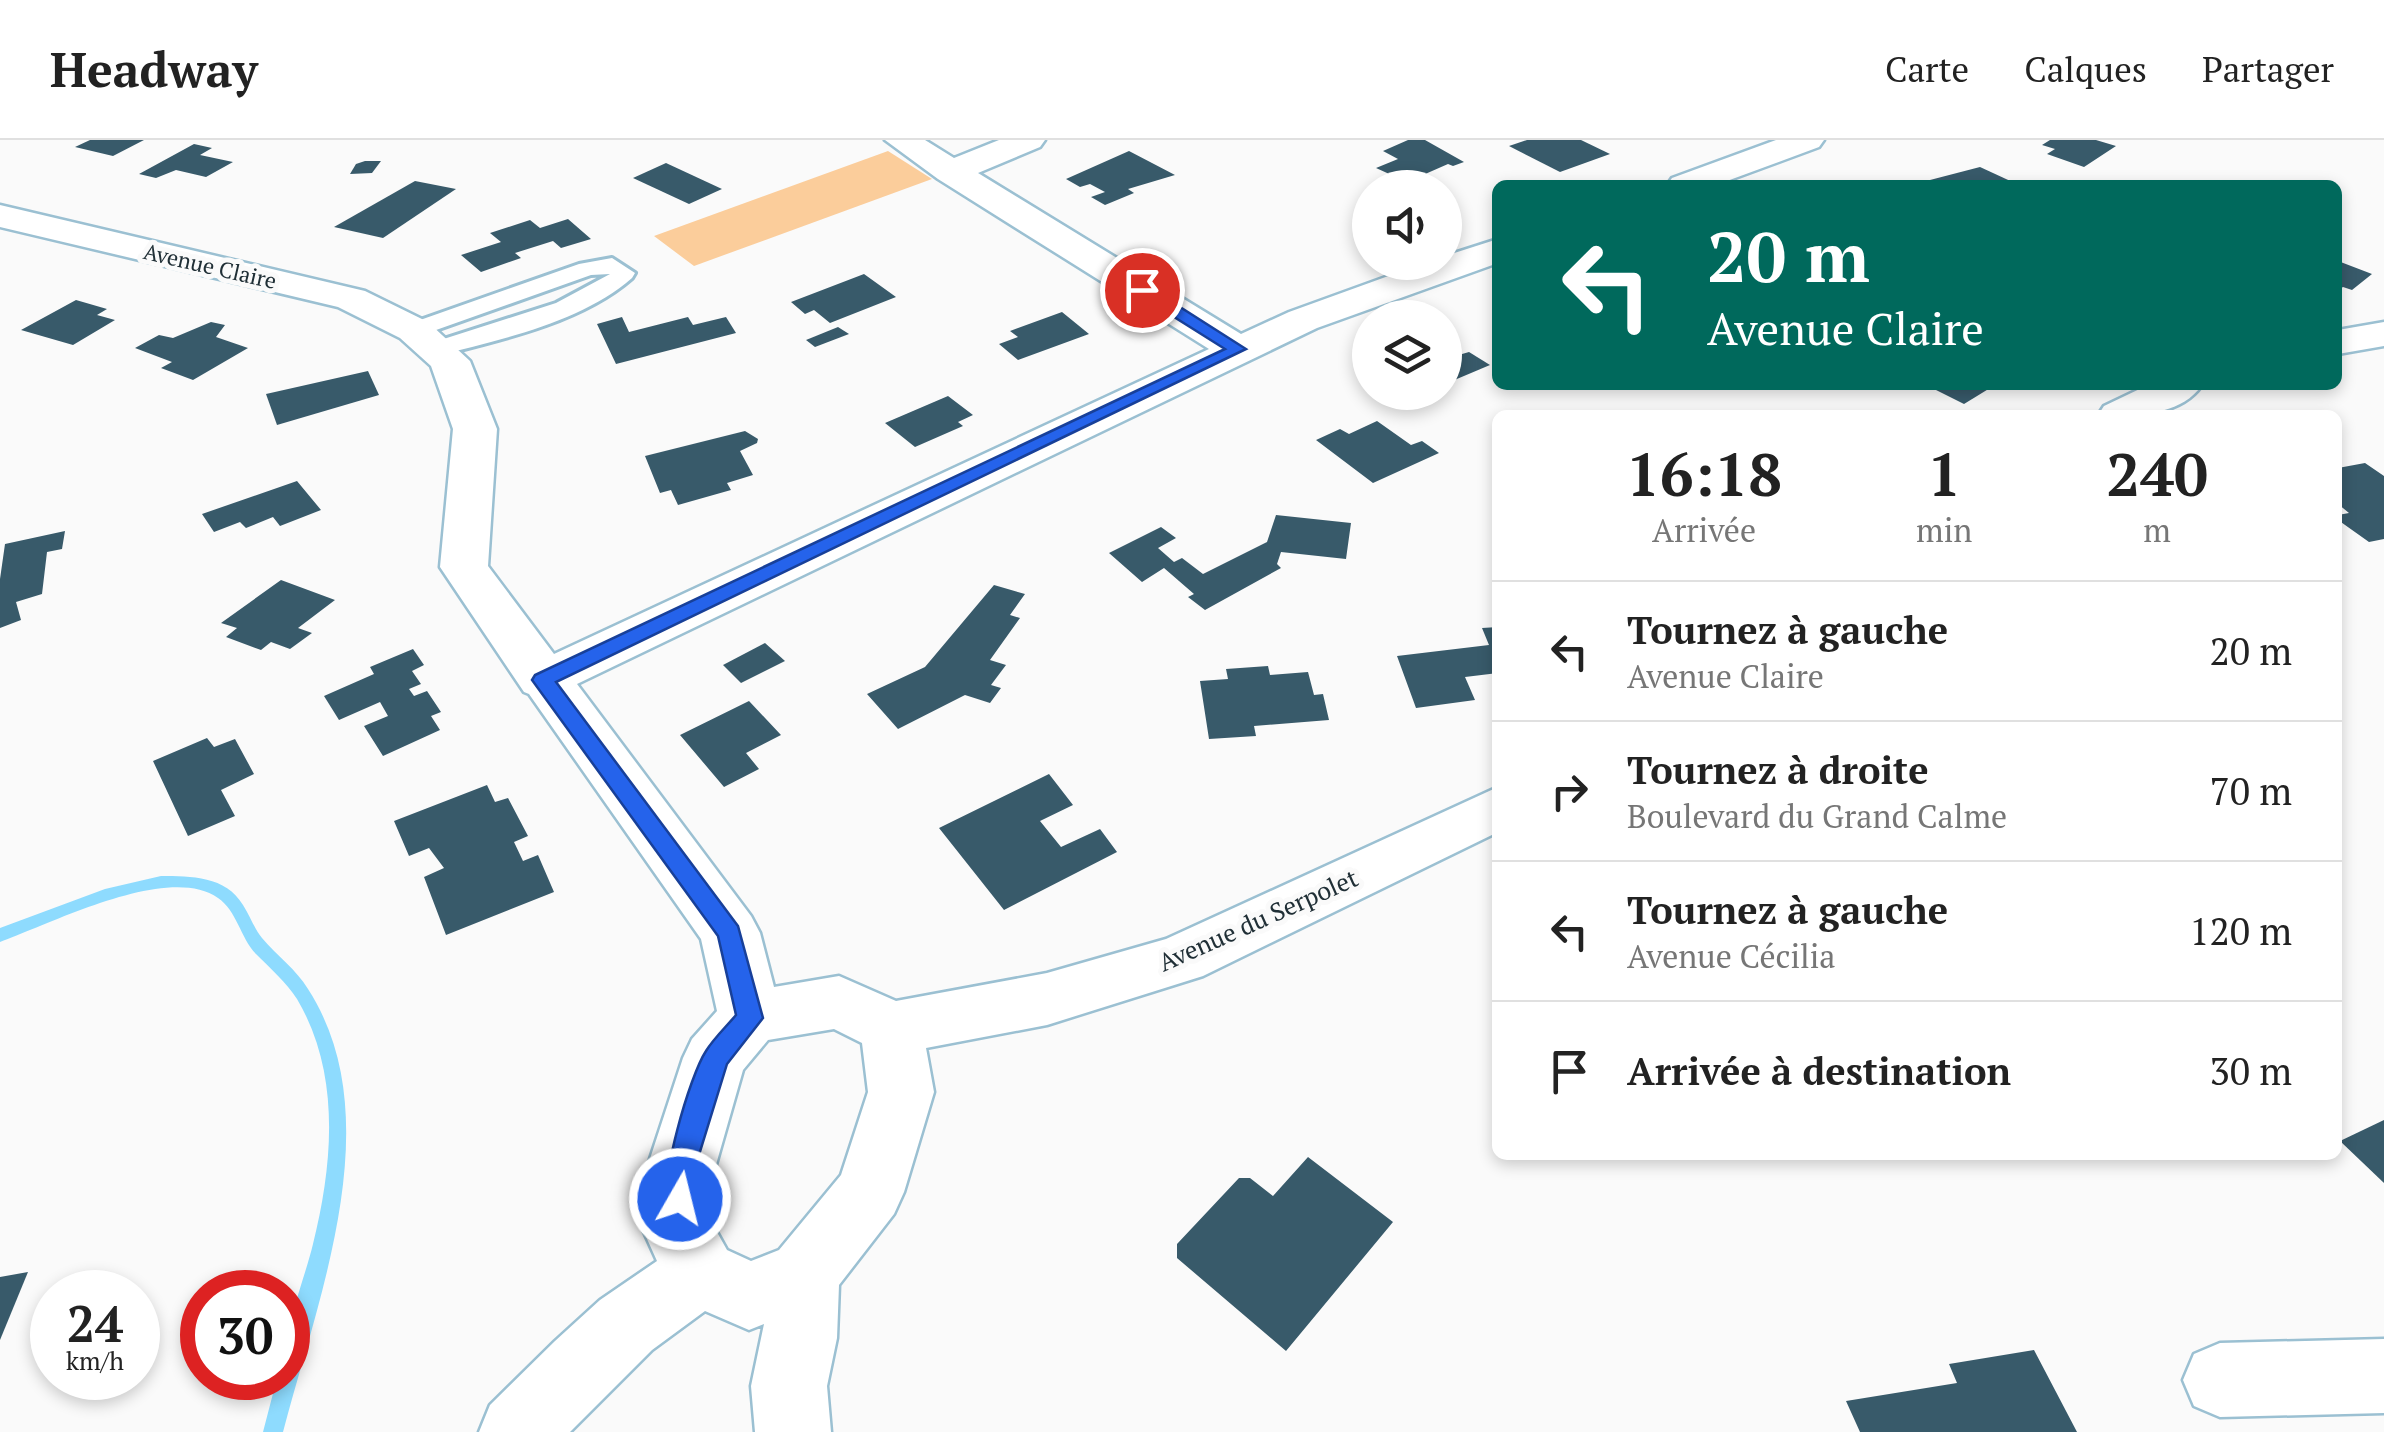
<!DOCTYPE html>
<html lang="fr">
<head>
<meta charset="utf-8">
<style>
	body { margin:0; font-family:"PT Serif",serif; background:#f6f6f6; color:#222; height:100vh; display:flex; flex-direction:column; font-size:38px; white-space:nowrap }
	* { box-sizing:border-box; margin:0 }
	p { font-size:32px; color:#767676 }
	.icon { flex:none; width:55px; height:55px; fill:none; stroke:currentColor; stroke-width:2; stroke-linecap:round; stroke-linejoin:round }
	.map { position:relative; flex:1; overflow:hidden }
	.side { position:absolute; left:1492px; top:270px; width:850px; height:750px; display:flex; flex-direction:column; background:#fff; border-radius:15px; box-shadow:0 5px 15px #0003 }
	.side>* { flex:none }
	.banner { position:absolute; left:1492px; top:40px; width:850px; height:210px; border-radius:15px; box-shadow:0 5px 15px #0003; background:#00695c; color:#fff; overflow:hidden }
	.tools { position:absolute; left:1352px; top:30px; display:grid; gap:20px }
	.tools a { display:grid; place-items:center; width:110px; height:110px; border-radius:50%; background:#fff; box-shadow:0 5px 15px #0003; font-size:50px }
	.speed { position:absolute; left:30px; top:1130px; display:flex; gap:20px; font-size:50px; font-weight:700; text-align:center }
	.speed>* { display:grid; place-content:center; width:130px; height:130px; border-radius:50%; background:#fff; box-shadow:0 5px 15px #0003; line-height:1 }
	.speed small { font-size:25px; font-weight:400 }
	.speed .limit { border:15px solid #d22; background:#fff; color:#111 }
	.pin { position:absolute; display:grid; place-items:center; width:85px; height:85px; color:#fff; margin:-42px; border:5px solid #fff; border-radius:50%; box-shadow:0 2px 10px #0007 }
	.me { position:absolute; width:110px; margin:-55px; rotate:8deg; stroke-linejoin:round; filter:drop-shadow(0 0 8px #0008) }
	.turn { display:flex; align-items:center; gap:35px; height:210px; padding:0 50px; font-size:45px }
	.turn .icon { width:130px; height:130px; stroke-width:2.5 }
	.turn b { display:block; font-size:70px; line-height:85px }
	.eta { display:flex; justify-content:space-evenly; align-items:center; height:170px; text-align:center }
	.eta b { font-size:60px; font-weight:700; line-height:70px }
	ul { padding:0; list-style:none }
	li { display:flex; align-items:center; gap:30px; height:140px; padding:0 50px; border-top:2px solid #e0e0e0 }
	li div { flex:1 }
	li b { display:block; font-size:38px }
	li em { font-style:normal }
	header { display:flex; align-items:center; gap:60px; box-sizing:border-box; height:140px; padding:0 50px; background:#fff; border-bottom:2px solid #e0e0e0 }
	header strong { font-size:48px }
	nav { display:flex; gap:55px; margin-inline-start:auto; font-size:35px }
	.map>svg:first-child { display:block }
	.green { fill:#fbcd9b }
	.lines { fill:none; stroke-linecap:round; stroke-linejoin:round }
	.stream { fill:#8edbfe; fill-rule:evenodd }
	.building { fill:#385a6a }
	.lane-casing { stroke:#9bc0d2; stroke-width:6 }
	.street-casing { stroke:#9bc0d2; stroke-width:5 }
	.lane { fill:#fff; fill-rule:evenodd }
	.street { fill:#fff; fill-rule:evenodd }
	.route { fill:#2563eb; stroke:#184099; stroke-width:2.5 }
	.labels { text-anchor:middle; stroke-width:10; stroke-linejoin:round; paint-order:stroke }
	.far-street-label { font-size:22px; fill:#202f36; stroke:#fafafa }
	.street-label { font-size:25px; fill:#202f36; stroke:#fafafa }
</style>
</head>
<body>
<header>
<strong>Headway</strong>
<nav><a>Carte</a><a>Calques</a><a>Partager</a></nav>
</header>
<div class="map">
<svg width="2384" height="1292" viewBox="0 0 2384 1292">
	<rect width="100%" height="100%" fill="#fafafa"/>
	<path class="green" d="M888 11 932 39 694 126 654 96Z"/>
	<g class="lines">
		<path class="stream" d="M161 736C191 736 226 736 243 765 250 776 254 788 262 798 277 816 296 829 308 849 391 978 318 1157 283 1292H263L277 1238H288C288 1225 286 1212 288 1199 291 1171 306 1133 313 1104 333 1024 341 933 297 859 286 842 270 828 256 814 240 797 237 771 218 758 168 723 51 784 0 802V788L105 749Z"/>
	</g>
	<g class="building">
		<path d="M90 0H144L113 16 75 7Z"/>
		<path d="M1408 0H1425L1464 22 1453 26 1448 24 1407 42 1376 28 1398 19 1383 11Z"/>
		<path d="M1527 0H1581L1610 14 1560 32 1509 6Z"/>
		<path d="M2050 0H2096L2116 6 2084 27 2047 14 2055 9 2042 5Z"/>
		<path d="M194 4 212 8 200 15 233 22 206 37 176 30 156 38 139 34Z"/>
		<path d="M1129 11 1175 35 1128 49 1134 53 1105 65 1091 57 1105 52 1090 44 1080 47 1066 39Z"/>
		<path d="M365 21H381L372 33 350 34 356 24Z"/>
		<path d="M666 23 722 49 689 64 633 38Z"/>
		<path d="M1980 27 2019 45H1940L1930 40Z"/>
		<path d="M415 41 456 49 383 98 334 87Z"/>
		<path d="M568 79 591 99 561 108 553 101 515 113 521 118 481 132 461 115 501 102 490 93 530 80 540 88Z"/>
		<path d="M2338 121 2372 134 2352 150 2343 147 2338 150Z"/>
		<path d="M864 134 896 157 830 183 814 170 805 174 791 162Z"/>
		<path d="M76 160 107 169 97 175 115 180 73 205 21 190Z"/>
		<path d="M1062 172 1089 194 1018 220 999 204 1018 197 1010 191Z"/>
		<path d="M622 177 629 192 688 177 693 185 726 177 736 193 616 224 597 184Z"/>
		<path d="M211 182 225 185 216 197 248 208 193 240 161 228 172 222 135 208 159 195 173 198Z"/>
		<path d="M838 187 849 194 815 207 806 200Z"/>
		<path d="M1469 212 1490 225 1445 244V219Z"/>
		<path d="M368 231 379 255 277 285 266 254Z"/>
		<path d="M1926 245H1995L1964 264Z"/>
		<path d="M948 256 973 275 958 282 963 286 915 307 885 283Z"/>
		<path d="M1377 281 1411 305 1422 301 1439 313 1373 343 1316 300 1340 289 1349 294Z"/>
		<path d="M745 291 758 299 757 303 740 311 753 335 727 343 731 350 678 365 671 350 660 353 645 316Z"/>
		<path d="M2365 323 2384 336V399L2369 402 2338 380V375L2349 373 2338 364V328Z"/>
		<path d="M297 341 321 370 280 386 273 377 246 388 240 382 214 392 202 374Z"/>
		<path d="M1276 375 1351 383 1346 419 1281 412 1277 424 1281 428 1205 470 1188 457 1194 454 1164 428 1142 442 1109 413 1161 387 1176 398 1158 408 1174 422 1182 418 1203 434 1267 402Z"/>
		<path d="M65 391 62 409 47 412 42 454 16 462 21 480 0 488V439L5 404Z"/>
		<path d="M281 440 335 460 298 488 312 493 290 509 271 502 261 510 226 497 237 488 221 483Z"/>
		<path d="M994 445 1025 454 1010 475 1020 478 990 520 1006 525 991 545 1001 548 990 563 965 555 898 589 867 554 925 527Z"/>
		<path d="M1498 487V533L1465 537 1475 560 1416 568 1397 516 1489 505 1482 488Z"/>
		<path d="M765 503 785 521 741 543 723 525Z"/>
		<path d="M413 509 424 525 412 531 421 544 409 549 414 556 427 551 441 572 431 576 440 590 383 616 364 586 388 576 380 562 339 580 324 556 374 534 370 527Z"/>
		<path d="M1268 526 1270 535 1308 532 1314 555 1323 554 1329 580 1254 586 1256 596 1209 599 1200 541 1228 539 1226 529Z"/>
		<path d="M749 561 781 595 746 613 759 629 724 647 680 595Z"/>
		<path d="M207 598 214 607 235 599 254 634 221 650 235 676 188 696 153 621Z"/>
		<path d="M1049 634 1073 665 1040 681 1061 707 1100 689 1117 712 1004 770 939 688Z"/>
		<path d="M487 645 495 662 508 658 528 696 514 702 523 721 538 715 554 752 446 795 424 737 444 728 429 708 409 716 394 681Z"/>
		<path d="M2384 980V1043L2340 1001Z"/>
		<path d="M1308 1017 1393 1082 1286 1211 1177 1118V1104L1239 1038H1250L1273 1056Z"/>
		<path d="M28 1132 0 1200V1137Z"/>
		<path d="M2034 1210 2077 1292H1860L1846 1261 1957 1243 1949 1224Z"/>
	</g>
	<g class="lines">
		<defs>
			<path id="lane" d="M612 118 635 133 632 138C582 182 500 200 436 216L424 209 428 204 556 163 610 134 591 135 422 195H406L402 190 406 185 579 124Z"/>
			<g id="street">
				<path d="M885 0H925L954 18 999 0H1045L1040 7 978 33 1241 194 1289 172 1427 122H1445V116L1498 99V123L1317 188 577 544 751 776 760 793 774 847 839 836 896 861 1047 833 1166 799 1498 647V692L1203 836 1047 885 926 908 934 952 904 1052 894 1074 839 1145 837 1198 827 1246 831 1292H755L751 1246 764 1184 749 1190 705 1171 652 1210 570 1292H479L490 1265 555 1201 600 1160 657 1121 643 1090 647 1028 683 918 692 899 717 871 701 799 529 554 524 552 440 427 453 289 431 226 400 198 338 167 0 87V65L365 151 428 182 470 221 497 289 488 426 554 514 1209 209 938 39ZM834 889 862 903 868 952 841 1035 779 1110 751 1121 727 1110 713 1085 715 1028 743 930 768 900Z"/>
				<path d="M1776 0H1824L1819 7 1716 45H1667L1672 38Z"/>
				<path d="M2384 182V206L2338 214V190Z"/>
				<path d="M2148 245H2202C2179 278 2133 275 2098 275L2104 266Z"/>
				<path d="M2384 1199V1273L2220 1277 2194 1266 2183 1240 2194 1214 2220 1203Z"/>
			</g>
		</defs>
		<use href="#lane" class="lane-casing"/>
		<use href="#street" class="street-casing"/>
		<use href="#lane" class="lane"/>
		<use href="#street" class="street"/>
	</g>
	<path class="route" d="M1136 146H1147L1246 209 556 542 738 786 763 878 727 924 695 1028 694 1059 690 1068 680 1072 669 1068C658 1044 690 935 706 911 714 898 726 887 736 875L718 796 532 540 535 535 1225 209 1136 153Z"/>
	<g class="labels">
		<g class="far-street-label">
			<text transform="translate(210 126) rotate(13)" y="8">Avenue Claire</text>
		</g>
		<g class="street-label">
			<text transform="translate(1258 780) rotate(-24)" y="9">Avenue du Serpolet</text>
		</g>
	</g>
</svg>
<div class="tools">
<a><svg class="icon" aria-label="sound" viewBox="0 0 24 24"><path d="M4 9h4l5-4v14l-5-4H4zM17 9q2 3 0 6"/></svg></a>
<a><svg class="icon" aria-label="layers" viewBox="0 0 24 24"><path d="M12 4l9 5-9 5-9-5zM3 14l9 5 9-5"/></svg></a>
</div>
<div class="speed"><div>24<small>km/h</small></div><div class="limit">30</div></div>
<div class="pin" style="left:1142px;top:150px;background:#d93025"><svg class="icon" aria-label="arrive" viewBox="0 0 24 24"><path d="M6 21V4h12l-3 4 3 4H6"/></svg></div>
<svg class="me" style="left:680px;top:1059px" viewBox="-20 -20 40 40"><circle r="17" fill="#2563eb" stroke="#fff" stroke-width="3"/><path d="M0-11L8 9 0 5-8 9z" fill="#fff"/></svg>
<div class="banner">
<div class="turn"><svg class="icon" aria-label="left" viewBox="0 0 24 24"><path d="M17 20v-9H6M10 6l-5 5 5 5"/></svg><div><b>20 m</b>Avenue Claire</div></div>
</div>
<section class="side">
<div class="eta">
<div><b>16:18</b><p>Arrivée</p></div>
<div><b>1</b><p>min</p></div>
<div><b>240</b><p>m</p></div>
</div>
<ul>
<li><svg class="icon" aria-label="left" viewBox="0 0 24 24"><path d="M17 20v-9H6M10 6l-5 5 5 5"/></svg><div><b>Tournez à gauche</b><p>Avenue Claire</p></div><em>20 m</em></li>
<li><svg class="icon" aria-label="right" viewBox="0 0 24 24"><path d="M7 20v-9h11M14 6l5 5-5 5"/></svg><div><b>Tournez à droite</b><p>Boulevard du Grand Calme</p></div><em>70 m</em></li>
<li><svg class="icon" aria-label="left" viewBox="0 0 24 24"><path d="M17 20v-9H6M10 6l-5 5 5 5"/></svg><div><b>Tournez à gauche</b><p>Avenue Cécilia</p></div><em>120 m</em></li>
<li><svg class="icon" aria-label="arrive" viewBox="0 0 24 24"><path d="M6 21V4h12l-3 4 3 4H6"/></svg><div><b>Arrivée à destination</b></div><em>30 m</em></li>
</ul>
</section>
</div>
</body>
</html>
